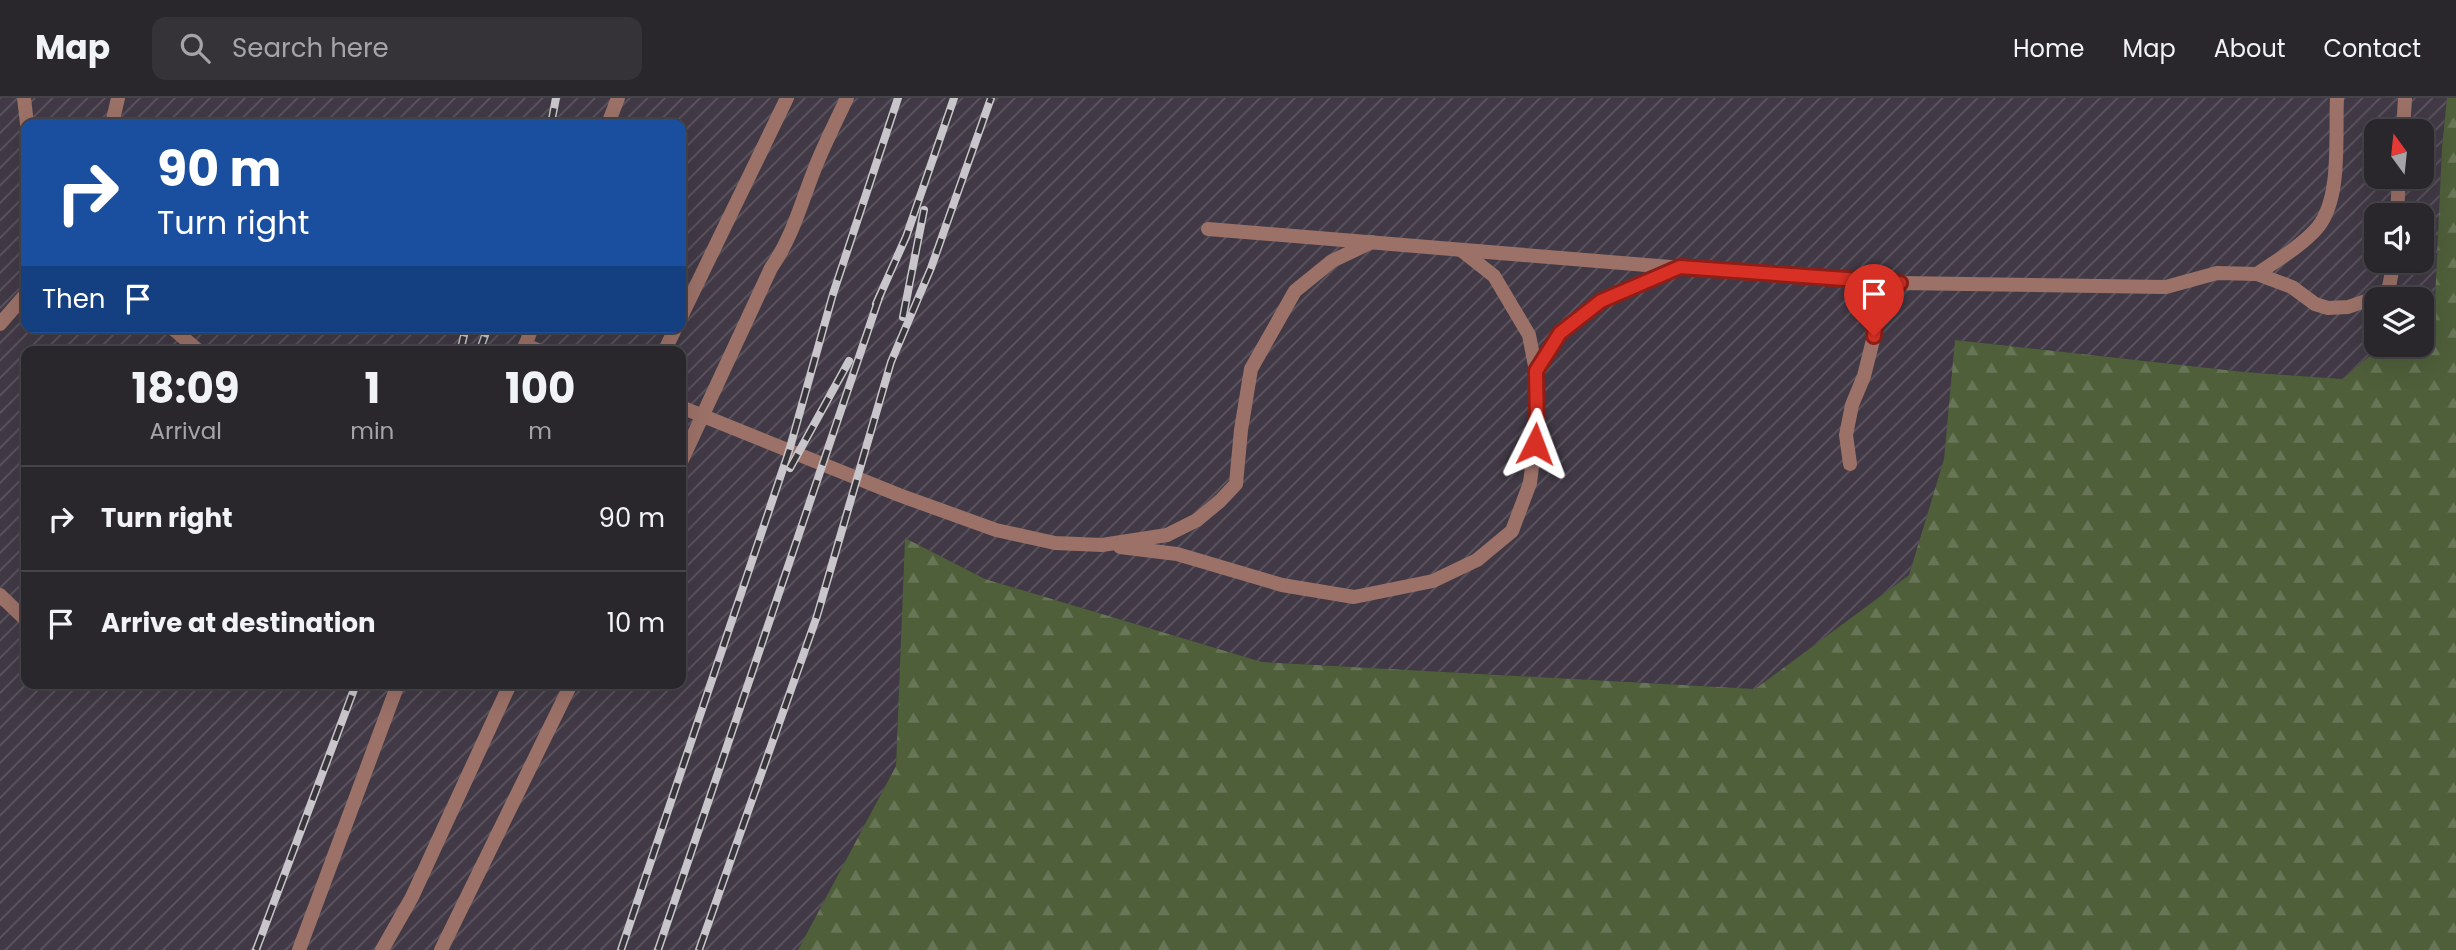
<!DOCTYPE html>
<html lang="en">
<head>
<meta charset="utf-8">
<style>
	body { margin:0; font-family:Poppins,sans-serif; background:#353338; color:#f1f3f6; height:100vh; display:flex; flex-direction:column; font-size:26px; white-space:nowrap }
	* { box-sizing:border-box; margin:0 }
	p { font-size:23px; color:#a5a5a9 }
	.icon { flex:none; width:38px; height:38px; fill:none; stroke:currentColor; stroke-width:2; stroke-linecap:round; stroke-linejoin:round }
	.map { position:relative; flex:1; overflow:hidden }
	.drawer { position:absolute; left:21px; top:248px; width:665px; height:343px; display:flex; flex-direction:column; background:#29272c; border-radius:14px; box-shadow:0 7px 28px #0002,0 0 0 2px #454448 }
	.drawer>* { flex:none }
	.top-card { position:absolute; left:21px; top:21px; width:665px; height:214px; border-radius:14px; box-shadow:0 7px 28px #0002,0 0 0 2px #454448; background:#1a4fa0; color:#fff; overflow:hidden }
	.needle { width:46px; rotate:345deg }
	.fabs { position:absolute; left:2364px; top:21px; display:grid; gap:14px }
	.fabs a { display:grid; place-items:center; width:70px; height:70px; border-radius:14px; background:#29272c; box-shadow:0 7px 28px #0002,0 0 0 2px #454448; font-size:35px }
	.pin { position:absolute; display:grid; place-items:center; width:60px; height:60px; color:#fff; margin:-72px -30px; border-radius:50% 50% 50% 0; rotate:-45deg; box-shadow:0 0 7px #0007 }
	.pin .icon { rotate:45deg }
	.me { position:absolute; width:77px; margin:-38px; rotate:3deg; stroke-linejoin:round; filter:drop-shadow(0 0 5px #0008) }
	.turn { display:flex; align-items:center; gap:24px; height:147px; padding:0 21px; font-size:32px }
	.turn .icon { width:91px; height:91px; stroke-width:2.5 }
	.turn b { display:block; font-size:49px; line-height:60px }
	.then { display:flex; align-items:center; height:66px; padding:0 21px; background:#0003; gap:14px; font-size:26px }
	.eta { display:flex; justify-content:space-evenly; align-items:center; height:119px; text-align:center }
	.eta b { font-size:42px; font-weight:700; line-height:49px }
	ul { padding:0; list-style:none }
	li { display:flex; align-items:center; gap:21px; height:105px; padding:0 21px; border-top:2px solid #454448 }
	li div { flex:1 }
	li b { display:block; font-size:26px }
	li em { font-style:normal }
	header { display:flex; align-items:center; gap:42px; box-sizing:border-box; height:98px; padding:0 35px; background:#29272c; border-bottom:2px solid #454448 }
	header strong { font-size:33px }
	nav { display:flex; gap:38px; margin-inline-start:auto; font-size:24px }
	.search { width:490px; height:63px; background:#353338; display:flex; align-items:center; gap:18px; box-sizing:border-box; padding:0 24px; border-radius:14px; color:#a5a5a9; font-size:26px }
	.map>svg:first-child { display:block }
	.industrial { fill:url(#industrial-furrows); fill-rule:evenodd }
	.forest { fill:url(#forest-firs) }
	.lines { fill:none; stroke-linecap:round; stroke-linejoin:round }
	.lane { stroke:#9c7268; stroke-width:14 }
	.rail-casing { stroke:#c8c6ca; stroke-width:8 }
	.rail { stroke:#37343a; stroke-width:5; stroke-dasharray:16; stroke-linecap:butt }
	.route-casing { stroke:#8d1f18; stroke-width:18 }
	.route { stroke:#d93025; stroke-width:12 }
</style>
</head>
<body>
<header>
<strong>Map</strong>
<div class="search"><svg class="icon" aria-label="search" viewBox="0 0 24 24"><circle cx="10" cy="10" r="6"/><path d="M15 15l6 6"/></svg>Search here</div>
<nav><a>Home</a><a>Map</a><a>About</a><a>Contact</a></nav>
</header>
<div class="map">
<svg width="2456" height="852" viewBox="0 0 2456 852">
	<defs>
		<pattern id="industrial-furrows" width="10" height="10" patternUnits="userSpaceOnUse" patternTransform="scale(1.75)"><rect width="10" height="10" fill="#413a46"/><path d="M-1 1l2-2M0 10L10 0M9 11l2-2" fill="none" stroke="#5d5661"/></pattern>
		<pattern id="forest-firs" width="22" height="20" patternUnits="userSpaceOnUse" patternTransform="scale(1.75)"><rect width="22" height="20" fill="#4f5f3a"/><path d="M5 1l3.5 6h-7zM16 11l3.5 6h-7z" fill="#687657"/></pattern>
	</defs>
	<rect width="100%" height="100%" fill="#37343a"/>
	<path class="industrial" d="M0 0H2447L2442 49 2435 203 2422 214V201H2376V247H2383L2342 281 2244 274 1956 242 1944 361 1909 477 1755 591 1262 564 985 481 905 440 896 668 798 852H0ZM26 26H681V229H26ZM2376 33H2422V79H2376ZM2376 117H2422V163H2376ZM26 254H681V586H26Z"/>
	<path class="forest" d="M2447 0H2456V852H798L896 668 905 440 985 481 1262 564 1755 591 1909 477 1944 361 1955 242 2244 274 2342 281 2383 247H2422V214L2435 202 2442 49Z"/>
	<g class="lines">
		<g class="lane">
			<path d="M24 0 27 26"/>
			<path d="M112 26 118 0"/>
			<path d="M608 26 618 0"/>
			<path d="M2403 33 2405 0"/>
			<path d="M2397 117 2399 79"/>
			<path d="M1208 131 1768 177 1900 185"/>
			<path d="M2257 176C2276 163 2303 147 2318 129 2342 99 2335 37 2337 0"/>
			<path d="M681 219 787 0"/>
			<path d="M0 226 26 196"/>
			<path d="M171 229 200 254"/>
			<path d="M525 247 543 254"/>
			<path d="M523 254 532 229"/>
			<path d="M664 254 676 229"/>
			<path d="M1536 273 1560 235 1600 203 1678 170"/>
			<path d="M681 309 899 397 996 432 1055 445 1102 447 1167 437 1197 422 1220 403 1236 386 1241 332 1251 271 1295 193 1332 163 1372 144"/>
			<path d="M681 364 771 170C794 137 802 101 817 65 826 43 837 21 847 0"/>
			<path d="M1850 366 1846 337 1852 307 1864 278 1874 238 1880 197 1900 185 2166 189 2217 175 2257 176 2292 189 2315 206 2328 210 2348 209 2383 197 2389 189 2394 163"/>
			<path d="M1120 449 1177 456 1282 487 1354 499 1433 483 1477 462 1512 433 1530 385 1537 327 1536 273 1529 237 1494 178 1461 152"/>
			<path d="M0 497 26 522"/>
			<path d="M299 852 398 586"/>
			<path d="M382 852 412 799 510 586"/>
			<path d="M441 852 571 586"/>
		</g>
		<defs>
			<g id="rail">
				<path d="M551 26 556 0"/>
				<path d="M876 206 906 139 954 0"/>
				<path d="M903 219 924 112"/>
				<path d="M460 254 466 229"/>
				<path d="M479 254 488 229"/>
				<path d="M790 370 849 263"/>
				<path d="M256 852 356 586"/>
				<path d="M621 852 789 353 833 196 898 0"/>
				<path d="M658 852 880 197"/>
				<path d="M699 852 817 518 891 264 931 170 991 0"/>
			</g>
		</defs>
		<use href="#rail" class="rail-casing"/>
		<use href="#rail" class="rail"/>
	</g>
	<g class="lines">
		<defs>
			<path id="route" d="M1535 346 1537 327 1536 273 1560 235 1601 203 1680 169 1900 185 1880 197 1874 238"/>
		</defs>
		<use href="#route" class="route-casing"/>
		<use href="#route" class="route"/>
	</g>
</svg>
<div class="fabs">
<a><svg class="needle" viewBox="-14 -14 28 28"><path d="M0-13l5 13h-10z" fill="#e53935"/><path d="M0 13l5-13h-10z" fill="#a5a5a9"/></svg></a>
<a><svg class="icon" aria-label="sound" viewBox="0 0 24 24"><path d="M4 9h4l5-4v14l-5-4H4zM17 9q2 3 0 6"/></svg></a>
<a><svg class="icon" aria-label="layers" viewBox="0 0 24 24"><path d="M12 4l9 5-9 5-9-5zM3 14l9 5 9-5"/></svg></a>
</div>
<div class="pin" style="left:1874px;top:238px;background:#d93025"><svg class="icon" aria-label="arrive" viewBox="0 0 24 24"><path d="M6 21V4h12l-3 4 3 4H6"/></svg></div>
<svg class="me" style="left:1535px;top:346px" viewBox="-20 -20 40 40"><path d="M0-17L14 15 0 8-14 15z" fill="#d93025" stroke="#fff" stroke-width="4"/></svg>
<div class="top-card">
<div class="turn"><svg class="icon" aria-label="right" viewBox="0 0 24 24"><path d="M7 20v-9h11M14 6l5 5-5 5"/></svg><div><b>90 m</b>Turn right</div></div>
<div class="then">Then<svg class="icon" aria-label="arrive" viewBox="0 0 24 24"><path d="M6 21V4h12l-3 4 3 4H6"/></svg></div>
</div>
<section class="drawer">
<div class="eta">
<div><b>18:09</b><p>Arrival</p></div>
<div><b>1</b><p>min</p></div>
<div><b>100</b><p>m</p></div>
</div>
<ul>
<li><svg class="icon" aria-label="right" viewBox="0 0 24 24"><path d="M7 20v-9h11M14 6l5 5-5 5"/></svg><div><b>Turn right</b></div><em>90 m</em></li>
<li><svg class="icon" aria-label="arrive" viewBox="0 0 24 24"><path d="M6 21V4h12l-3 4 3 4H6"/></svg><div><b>Arrive at destination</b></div><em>10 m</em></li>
</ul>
</section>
</div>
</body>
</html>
